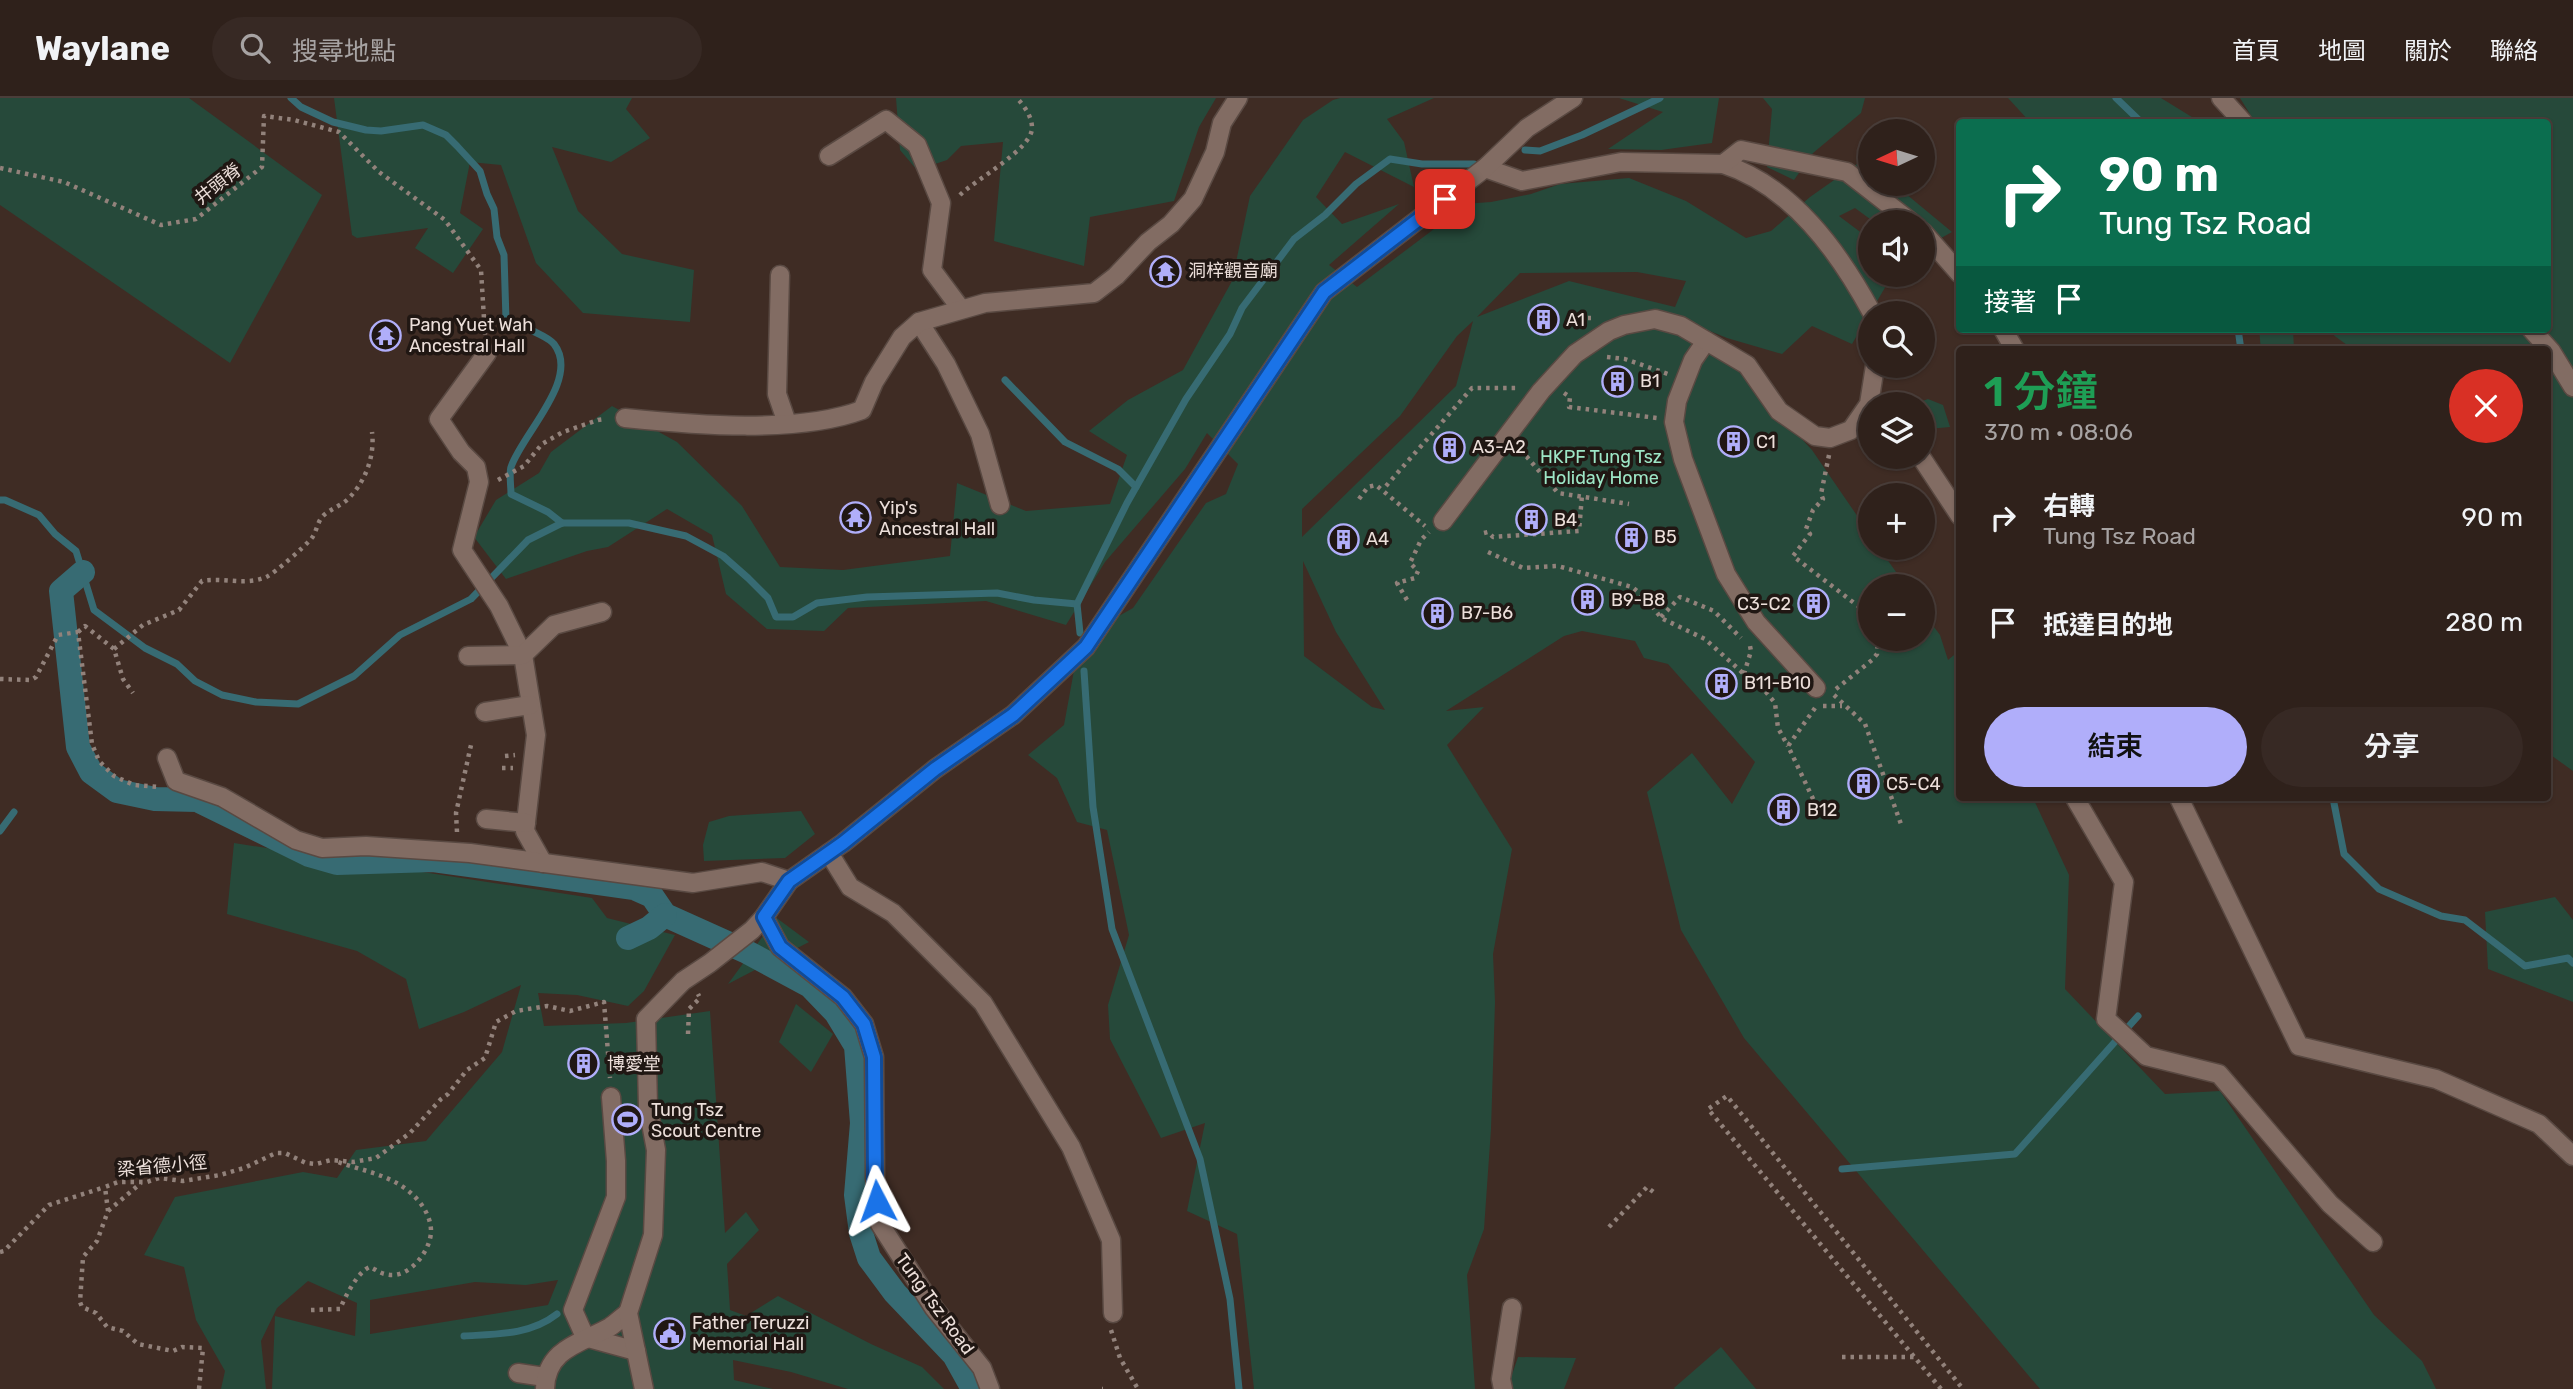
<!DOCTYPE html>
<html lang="zh-TW">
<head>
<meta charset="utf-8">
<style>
	body { margin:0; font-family:Rubik,"Noto Sans TC",sans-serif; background:#372924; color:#f1f3f6; height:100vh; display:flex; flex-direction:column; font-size:26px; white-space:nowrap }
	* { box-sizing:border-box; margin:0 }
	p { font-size:23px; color:#a7a3a3 }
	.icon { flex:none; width:38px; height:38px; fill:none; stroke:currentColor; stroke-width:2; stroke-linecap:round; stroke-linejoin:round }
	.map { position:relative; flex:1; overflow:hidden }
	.details { position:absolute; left:1956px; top:248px; width:595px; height:455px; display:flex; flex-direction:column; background:#2f211b; border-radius:7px; box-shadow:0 2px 5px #0004,0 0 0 2px #4a3e3a }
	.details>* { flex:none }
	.hud { position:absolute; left:1956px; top:21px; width:595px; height:214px; border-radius:7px; box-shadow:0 2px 5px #0004,0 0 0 2px #4a3e3a; background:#0b6e4f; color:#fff; overflow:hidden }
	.needle { width:46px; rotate:266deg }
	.tools { position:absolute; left:1858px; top:21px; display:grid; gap:14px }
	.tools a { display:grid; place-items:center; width:77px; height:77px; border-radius:50%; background:#2f211b; box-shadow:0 2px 5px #0004,0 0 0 2px #4a3e3a; font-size:35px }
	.pin { position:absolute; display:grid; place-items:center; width:60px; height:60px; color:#fff; margin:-30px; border-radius:14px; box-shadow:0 4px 10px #0006 }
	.me { position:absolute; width:77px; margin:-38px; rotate:356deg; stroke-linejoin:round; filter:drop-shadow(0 0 5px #0008) }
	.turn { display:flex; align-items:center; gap:24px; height:147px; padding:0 28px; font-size:32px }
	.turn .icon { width:91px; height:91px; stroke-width:2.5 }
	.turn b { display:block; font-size:49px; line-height:60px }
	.then { display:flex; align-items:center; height:66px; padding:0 28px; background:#0003; gap:14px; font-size:26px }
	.round { display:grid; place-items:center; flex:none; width:74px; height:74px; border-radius:37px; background:#372924 }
	.head { display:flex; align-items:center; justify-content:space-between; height:119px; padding:0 28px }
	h1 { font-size:42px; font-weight:600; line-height:52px; color:#1e9e55 }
	.primary-button { display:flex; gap:14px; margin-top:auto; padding:14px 28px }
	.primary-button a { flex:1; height:80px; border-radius:42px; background:#b0aefa; color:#111; font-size:28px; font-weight:600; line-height:80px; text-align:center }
	.primary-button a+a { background:#372924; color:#f1f3f6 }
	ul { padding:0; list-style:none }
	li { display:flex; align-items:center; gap:21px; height:105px; padding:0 28px }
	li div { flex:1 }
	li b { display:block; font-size:26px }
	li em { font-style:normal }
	header { display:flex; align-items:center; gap:42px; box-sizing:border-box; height:98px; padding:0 35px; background:#2f211b; border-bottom:2px solid #4a3e3a }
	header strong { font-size:33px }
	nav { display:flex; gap:38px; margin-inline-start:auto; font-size:24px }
	.search { width:490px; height:63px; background:#372924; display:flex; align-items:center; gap:18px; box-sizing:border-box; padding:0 24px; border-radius:38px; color:#a7a3a3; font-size:26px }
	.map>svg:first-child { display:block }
	.green { fill:#26493a; fill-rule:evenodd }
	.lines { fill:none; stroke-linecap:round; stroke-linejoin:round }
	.stream { stroke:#376b73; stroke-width:7 }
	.canal { stroke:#376b73; stroke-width:24 }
	.minor-casing { stroke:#594942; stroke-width:21 }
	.path { stroke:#92827b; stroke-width:4.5; stroke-dasharray:3.5 5; stroke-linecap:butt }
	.minor { stroke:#826c63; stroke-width:18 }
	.route-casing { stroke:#114b97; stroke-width:18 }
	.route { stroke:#1a73e8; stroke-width:12 }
	.labels { text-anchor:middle; stroke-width:7; stroke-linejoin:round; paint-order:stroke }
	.street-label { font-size:18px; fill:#ecdfda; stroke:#201713 }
	.poi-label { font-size:18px; fill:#ecdfda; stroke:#201713; text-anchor:start }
	.park-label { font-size:18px; fill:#9de6c6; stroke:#201713 }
</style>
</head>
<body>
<header>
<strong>Waylane</strong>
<div class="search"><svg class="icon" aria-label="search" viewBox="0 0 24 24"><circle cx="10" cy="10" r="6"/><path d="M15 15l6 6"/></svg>搜尋地點</div>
<nav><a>首頁</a><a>地圖</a><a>關於</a><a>聯絡</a></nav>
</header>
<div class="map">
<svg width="2573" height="1291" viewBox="0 0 2573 1291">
	<rect width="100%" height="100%" fill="#3f2c24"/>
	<g class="green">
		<path d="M0 0H189L322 97 230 265 0 107Z"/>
		<path d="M334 0H632L626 11 650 40 611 64 552 49 578 113 622 156 694 172 690 224 583 215 536 165 501 67 470 64 460 115 483 131 453 175 415 150 428 130 357 140 352 137Z"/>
		<path d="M896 0H1216L1199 29 1174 103 1090 119 1084 168 994 143 1003 44 961 48 947 62 917 72 900 52Z"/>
		<path d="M1340 0H1434L1387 21 1404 44 1414 89 1345 54 1316 99 1342 126 1399 106 1329 167 1357 189 1438 128 1463 106 1491 104 1531 96 1560 86 1629 80 1686 103 1746 140 1771 133 1810 99 1864 61 1871 66V86H1894L1952 134 1923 150V124H1874L1855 110 1839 118 1871 142V177H1891L1890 181 1852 246 1812 228 1782 256 1727 240 1695 227 1812 352 1871 438V450H1879L1906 488H1871V541H1923V514L1940 537 1948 562 1960 552V700H2033L2069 777 2065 891 2165 996 2220 993 2374 1217 2422 1263 2436 1291H2040L1744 940 1681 832 1647 694 1692 655 1732 706 1755 664 1668 566 1644 560 1635 543 1582 533 1564 538 1446 613 1484 609 1447 647 1512 751 1493 856 1495 904 1491 1031 1484 1131 1467 1177 1475 1291H1254L1237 1136 1187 1113 1205 1025 1161 1040 1110 941 1108 907 1129 837 1107 732 1077 724 1057 680 1028 657 1064 627 1075 567 1085 537 1133 510 1206 405 1226 396 1238 366 1207 335 1185 371 1105 464 1066 527 986 503 848 510 824 533 767 531 726 496 712 437 667 411 608 449 587 453 506 481 474 439 496 402 539 375 551 354 612 308 677 344 742 408 780 469 843 472 950 458 957 385 1026 413 1110 406 1127 357 1089 333 1128 302 1183 272 1232 183 1250 98 1303 22 1333 2ZM1637 174 1686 183 1675 209 1569 183 1477 219 1520 175ZM1473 223 1456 288 1302 439V411L1400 318 1457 238ZM1303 463 1336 534 1385 612 1372 609 1304 558Z"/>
		<path d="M1619 0H1719L1712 45 1661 52 1608 51 1663 14Z"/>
		<path d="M1763 0H1865L1861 15 1813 55 1794 82 1767 69 1772 11Z"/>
		<path d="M2008 0H2161L2200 24H2030Z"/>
		<path d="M2240 0H2573V673L2548 655V252H2354L2325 231H2548V24H2255Z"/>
		<path d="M2259 231H2293L2294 252H2261Z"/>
		<path d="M1928 301 1943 307 1950 329 1928 331 1923 324V306H1914Z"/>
		<path d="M801 713 815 736 785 760 704 763 703 747 709 724 729 718Z"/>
		<path d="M234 745 592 800 607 820 675 837 644 893 628 908 577 897 538 895 544 928 626 925 710 913 725 1135 746 1114 759 1132 727 1166 730 1212 746 1218 778 1198 871 1246 922 1269 944 1291H848L791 1274 733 1262 734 1282 773 1291H272L275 1218 355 1238 357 1205 308 1183 277 1210 261 1243 266 1291H221L225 1273 196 1222 184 1169 144 1157 175 1099 303 1074 337 1080 356 1052 426 1043 502 954 521 887 464 914 419 931 406 881 357 853 227 816ZM558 1182 548 1207 370 1236V1202L475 1184 526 1187Z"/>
		<path d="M2555 799 2573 822V904L2488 871 2485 814Z"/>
		<path d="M774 818 809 844 728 886 763 838Z"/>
		<path d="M796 906 833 936 811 974 779 944Z"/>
		<path d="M1721 1249 1756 1291H1675L1674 1290Z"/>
		<path d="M1518 1259 1576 1260 1564 1291H1507Z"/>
	</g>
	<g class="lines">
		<g class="stream">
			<path d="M291 0 301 9 333 24 366 32 381 33 423 27 446 37 457 48 480 73 487 96 494 111 497 139 504 157 506 222C518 227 547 237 554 246 581 281 522 336 511 369 509 376 511 388 511 396L548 414 562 425"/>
			<path d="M2116 0 2141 24"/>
			<path d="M1525 52 1540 53 1582 37 1660 0"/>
			<path d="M2238 231 2241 252"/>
			<path d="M1005 282 1065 344 1118 371 1136 389"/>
			<path d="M0 402H5L39 417 55 436 76 453 94 512 145 550 177 566 195 583 222 597 256 604 298 606 354 578 400 537 471 501 528 442 562 425H629L686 438 723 458 748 480 768 500 776 519H793L817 505 867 499 997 495 1034 502 1077 506"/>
			<path d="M1080 535 1077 506 1127 405 1186 301 1230 236 1242 210 1294 141 1325 117 1356 86 1390 61 1422 66H1474"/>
			<path d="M1084 573 1093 709 1112 831 1200 1061 1230 1201 1239 1291"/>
			<path d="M2333 700 2344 756 2379 791 2441 818 2465 822 2525 868 2568 860 2573 865"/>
			<path d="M0 733 14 714"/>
			<path d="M1842 1071 2015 1056 2138 918"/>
			<path d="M464 1238C497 1236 530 1237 557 1216"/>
		</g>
		<g class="canal">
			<path d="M83 474 61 493 78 649 91 674 117 693 155 701 197 702 309 757 337 765 433 762 634 790 652 798 665 817 745 853 810 888 836 915 856 948 862 1025 856 1097 861 1135 869 1160 895 1195 954 1257 973 1291"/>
			<path d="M628 840 649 830 665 817"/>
		</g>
		<defs>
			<g id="minor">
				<path d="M2221 0 2243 24"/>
				<path d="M829 58 886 22 917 47 941 105 932 172 961 211"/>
				<path d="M1723 66C1792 88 1839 154 1872 215"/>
				<path d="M1485 70 1522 83 1621 64 1723 66 1741 52 1847 74 1911 124"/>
				<path d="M1923 134 1960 176"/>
				<path d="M780 177 777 296 787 325"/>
				<path d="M919 224 946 266 980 336 1000 407"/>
				<path d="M2003 231 2015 252"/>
				<path d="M2531 231 2551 253 2573 289"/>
				<path d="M1706 243 1693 262 1677 303 1674 324 1683 361 1726 476 1756 524 1816 590"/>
				<path d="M487 255 439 321 461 354 476 369 479 384 462 452 499 508 523 557 536 637 525 733 543 765"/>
				<path d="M625 320C693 327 798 336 862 312L874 284 902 239 919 224 985 205 1094 195 1116 178 1148 144 1171 126 1193 101 1215 54 1222 25 1238 0"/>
				<path d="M1921 359 1960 418"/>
				<path d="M1443 423 1541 293 1575 256 1609 233 1624 227 1655 221 1681 228 1747 267 1779 313 1815 338 1830 340 1851 332 1869 306 1875 268"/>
				<path d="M468 558 523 557 554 527 602 514"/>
				<path d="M485 614 530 607"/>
				<path d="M167 660 176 683 222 699 296 742 322 750 366 748 470 755 693 785 762 774 789 783"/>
				<path d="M2075 700 2124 784 2106 921 2146 958 2219 976 2330 1106 2373 1144"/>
				<path d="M2179 700 2299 948 2436 981 2539 1026 2573 1058"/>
				<path d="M486 721 526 725"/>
				<path d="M829 755 850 789 893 815 983 905 1071 1049 1111 1142 1113 1215"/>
				<path d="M764 819 780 849 843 899 864 926 874 959 875 1080 880 1126 934 1210 982 1270 990 1291"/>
				<path d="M611 999 616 1063V1099L573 1212 585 1239 636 1253"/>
				<path d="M518 1275 545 1279"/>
				<path d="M545 1291C546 1250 582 1245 610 1229 616 1225 622 1219 628 1215"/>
				<path d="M644 1291 628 1215 653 1137 656 1052 648 1009 646 921 683 883 710 865 752 832 764 819 789 783 843 745 935 671 1013 617 1086 549 1324 194 1485 70 1527 30 1573 0"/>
				<path d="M1503 1291 1501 1281 1512 1210"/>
			</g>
		</defs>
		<use href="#minor" class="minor-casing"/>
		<g class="path">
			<path d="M0 70 64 84 161 127 196 121 262 69 264 18 294 22 339 34 379 74 445 122 481 172 485 237"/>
			<path d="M960 97C975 82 1032 51 1032 30 1032 18 1024 8 1017 0"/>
			<path d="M1571 220H1591"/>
			<path d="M1607 259 1625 261 1668 276"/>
			<path d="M1564 295 1570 299 1569 309 1657 320"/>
			<path d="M1519 354 1527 359 1558 395 1629 406"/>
			<path d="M1829 357 1821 396 1823 401 1813 412 1806 431 1810 436 1793 458 1871 518"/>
			<path d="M498 382 524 368 542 346 563 334 598 322 606 321"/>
			<path d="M1386 388 1472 290H1520"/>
			<path d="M1359 401 1368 389 1376 387 1425 428"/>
			<path d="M1484 435 1488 434 1493 439 1579 433 1582 397"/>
			<path d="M1488 454 1523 470 1558 468 1632 489 1647 501 1661 520 1705 541 1744 576 1756 582 1775 605 1778 630 1788 648"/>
			<path d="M1407 502 1397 485 1415 480 1418 473 1410 465 1421 442 1429 434"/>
			<path d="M1661 519 1680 499 1714 513 1741 540"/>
			<path d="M78 534 85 528 114 551 123 581 133 595"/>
			<path d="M114 551 143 527 179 512 202 483C223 479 245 488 266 479 275 475 304 449 311 441 317 434 317 423 324 417 332 410 343 407 350 399 366 382 375 357 372 334"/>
			<path d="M1744 576 1751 553 1750 548"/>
			<path d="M0 581 31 582 36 579 58 537 78 534 92 646 99 663 114 678 134 687 159 689"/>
			<path d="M1836 591 1872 562 1877 556 1878 541"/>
			<path d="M1834 597 1865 626 1902 729"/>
			<path d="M1823 608H1842"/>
			<path d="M1815 610 1788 648 1815 705"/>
			<path d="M505 658 515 657"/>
			<path d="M502 670H513"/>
			<path d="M457 734 456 715 471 647"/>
			<path d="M688 936 689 911 700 900 698 896"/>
			<path d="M108 1113 141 1085"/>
			<path d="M1609 1129 1647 1089 1656 1096"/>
			<path d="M0 1154 4 1153 49 1107 105 1089"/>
			<path d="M311 1212 340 1211C345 1199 358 1173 370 1169 375 1171 380 1175 385 1176 408 1183 431 1153 431 1133 431 1119 422 1105 412 1096 391 1077 364 1073 338 1064"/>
			<path d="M1111 1232 1120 1260 1138 1291"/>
			<path d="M1842 1259H1915"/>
			<path d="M199 1291 203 1250 182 1249 173 1253 138 1246 123 1233 107 1229 96 1215 82 1209 80 1204 83 1159 97 1143 108 1113 105 1089 118 1084H147L159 1080 183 1083 220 1077 244 1070 276 1055H285L306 1065 316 1066 331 1062 353 1064 376 1060 410 1035 441 1001 448 996 467 972 485 960 496 924 516 913 547 908 570 913 604 904 610 980"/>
			<path d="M1102 1291H1103"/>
			<path d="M1941 1291 1708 1011 1727 998 1963 1291"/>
		</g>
		<use href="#minor" class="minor"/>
	</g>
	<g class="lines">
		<defs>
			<path id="route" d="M877 1103 875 1080 874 959 864 926 843 899 780 849 764 819 789 783 843 745 935 671 1013 617 1086 549 1324 194 1445 101"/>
		</defs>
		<use href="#route" class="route-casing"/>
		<use href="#route" class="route"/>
	</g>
	<defs>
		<symbol id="temple-ring" viewBox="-11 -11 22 22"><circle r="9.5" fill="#201713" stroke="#b0aefa" stroke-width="1.5"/><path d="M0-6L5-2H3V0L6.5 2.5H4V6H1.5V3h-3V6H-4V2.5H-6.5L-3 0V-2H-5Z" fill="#b0aefa"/></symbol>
		<symbol id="building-ring" viewBox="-11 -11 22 22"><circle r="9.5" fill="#201713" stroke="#b0aefa" stroke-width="1.5"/><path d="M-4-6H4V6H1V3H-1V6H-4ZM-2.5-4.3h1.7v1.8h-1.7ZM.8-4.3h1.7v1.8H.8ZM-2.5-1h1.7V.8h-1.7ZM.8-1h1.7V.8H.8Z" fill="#b0aefa"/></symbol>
		<symbol id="stadium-ring" viewBox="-11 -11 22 22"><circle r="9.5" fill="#201713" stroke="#b0aefa" stroke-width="1.5"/><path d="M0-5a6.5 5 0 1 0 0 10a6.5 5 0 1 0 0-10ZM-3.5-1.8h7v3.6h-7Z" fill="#b0aefa"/></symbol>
		<symbol id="civic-ring" viewBox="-11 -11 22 22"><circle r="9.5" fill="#201713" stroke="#b0aefa" stroke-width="1.5"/><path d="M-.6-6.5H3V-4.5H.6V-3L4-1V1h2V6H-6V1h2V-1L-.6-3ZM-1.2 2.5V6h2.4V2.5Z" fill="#b0aefa"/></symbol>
	</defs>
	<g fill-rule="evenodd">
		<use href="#temple-ring" x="1148" y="156" width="35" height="35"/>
		<use href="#building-ring" x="1526" y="204" width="35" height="35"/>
		<use href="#temple-ring" x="368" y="220" width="35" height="35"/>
		<use href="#building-ring" x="1600" y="266" width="35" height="35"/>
		<use href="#building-ring" x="1716" y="326" width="35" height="35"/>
		<use href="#building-ring" x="1432" y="332" width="35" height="35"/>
		<use href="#temple-ring" x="838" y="402" width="35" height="35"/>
		<use href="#building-ring" x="1514" y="404" width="35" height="35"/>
		<use href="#building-ring" x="1614" y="422" width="35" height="35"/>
		<use href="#building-ring" x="1326" y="424" width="35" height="35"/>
		<use href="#building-ring" x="1570" y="484" width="35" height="35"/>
		<use href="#building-ring" x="1796" y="488" width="35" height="35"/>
		<use href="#building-ring" x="1420" y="498" width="35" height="35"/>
		<use href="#building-ring" x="1704" y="568" width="35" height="35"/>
		<use href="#building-ring" x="1846" y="668" width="35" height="35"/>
		<use href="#building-ring" x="1766" y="694" width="35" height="35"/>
		<use href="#building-ring" x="566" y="948" width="35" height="35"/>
		<use href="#stadium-ring" x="610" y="1004" width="35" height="35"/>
		<use href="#civic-ring" x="652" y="1218" width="35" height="35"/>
	</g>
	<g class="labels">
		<g class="street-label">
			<text transform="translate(218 86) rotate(-38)" y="6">井頭脊</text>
			<text transform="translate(162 1068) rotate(-5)" y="6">梁省德小徑</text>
			<text transform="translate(935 1206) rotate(54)" y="6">Tung Tsz Road</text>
		</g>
		<g class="poi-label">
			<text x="1188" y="179">洞梓觀音廟</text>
			<text x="1566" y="228">A1</text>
			<text x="409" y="233">Pang Yuet Wah<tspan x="409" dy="21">Ancestral Hall</tspan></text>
			<text x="1640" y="289">B1</text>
			<text x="1756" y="350">C1</text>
			<text x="1472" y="355">A3-A2</text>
			<text x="879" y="416">Yip's<tspan x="879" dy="21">Ancestral Hall</tspan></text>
			<text x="1554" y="428">B4</text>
			<text x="1654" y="445">B5</text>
			<text x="1366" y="447">A4</text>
			<text x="1611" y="508">B9-B8</text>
			<text x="1791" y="512" text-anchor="end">C3-C2</text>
			<text x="1461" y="521">B7-B6</text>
			<text x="1744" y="591">B11-B10</text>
			<text x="1886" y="692">C5-C4</text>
			<text x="1807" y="718">B12</text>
			<text x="607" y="972">博愛堂</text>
			<text x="651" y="1018">Tung Tsz<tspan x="651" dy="21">Scout Centre</tspan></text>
			<text x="692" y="1231">Father Teruzzi<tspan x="692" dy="21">Memorial Hall</tspan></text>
		</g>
		<g class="park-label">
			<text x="1601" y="365">HKPF Tung Tsz<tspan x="1601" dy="21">Holiday Home</tspan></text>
		</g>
	</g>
</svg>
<div class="tools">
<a><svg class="needle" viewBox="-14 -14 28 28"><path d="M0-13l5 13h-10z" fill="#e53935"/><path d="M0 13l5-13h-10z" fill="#a7a3a3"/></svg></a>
<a><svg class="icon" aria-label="sound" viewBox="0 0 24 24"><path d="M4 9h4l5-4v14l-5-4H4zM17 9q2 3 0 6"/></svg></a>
<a><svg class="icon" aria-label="search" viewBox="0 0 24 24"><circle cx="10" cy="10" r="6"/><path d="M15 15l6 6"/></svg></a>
<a><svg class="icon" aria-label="layers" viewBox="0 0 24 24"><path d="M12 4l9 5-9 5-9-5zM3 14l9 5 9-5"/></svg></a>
<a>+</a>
<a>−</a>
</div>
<div class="pin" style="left:1445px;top:101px;background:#d93025"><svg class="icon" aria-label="arrive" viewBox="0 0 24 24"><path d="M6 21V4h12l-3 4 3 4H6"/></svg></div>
<svg class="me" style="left:877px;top:1103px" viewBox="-20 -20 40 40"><path d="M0-17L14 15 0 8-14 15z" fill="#1a73e8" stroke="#fff" stroke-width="4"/></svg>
<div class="hud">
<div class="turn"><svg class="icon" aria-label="right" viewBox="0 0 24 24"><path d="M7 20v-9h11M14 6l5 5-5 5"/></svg><div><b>90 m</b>Tung Tsz Road</div></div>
<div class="then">接著<svg class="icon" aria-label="arrive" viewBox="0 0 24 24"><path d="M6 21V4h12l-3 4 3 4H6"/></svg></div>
</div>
<section class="details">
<div class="head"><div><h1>1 分鐘</h1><p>370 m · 08:06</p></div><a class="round" style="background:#d93025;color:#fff"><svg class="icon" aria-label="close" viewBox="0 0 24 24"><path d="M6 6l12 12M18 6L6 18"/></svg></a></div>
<ul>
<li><svg class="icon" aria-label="right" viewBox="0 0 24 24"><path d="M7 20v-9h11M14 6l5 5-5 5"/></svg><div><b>右轉</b><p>Tung Tsz Road</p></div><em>90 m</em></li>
<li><svg class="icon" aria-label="arrive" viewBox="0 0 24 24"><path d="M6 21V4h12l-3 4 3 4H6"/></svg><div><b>抵達目的地</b></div><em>280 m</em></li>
</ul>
<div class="primary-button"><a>結束</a><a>分享</a></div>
</section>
</div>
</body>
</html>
